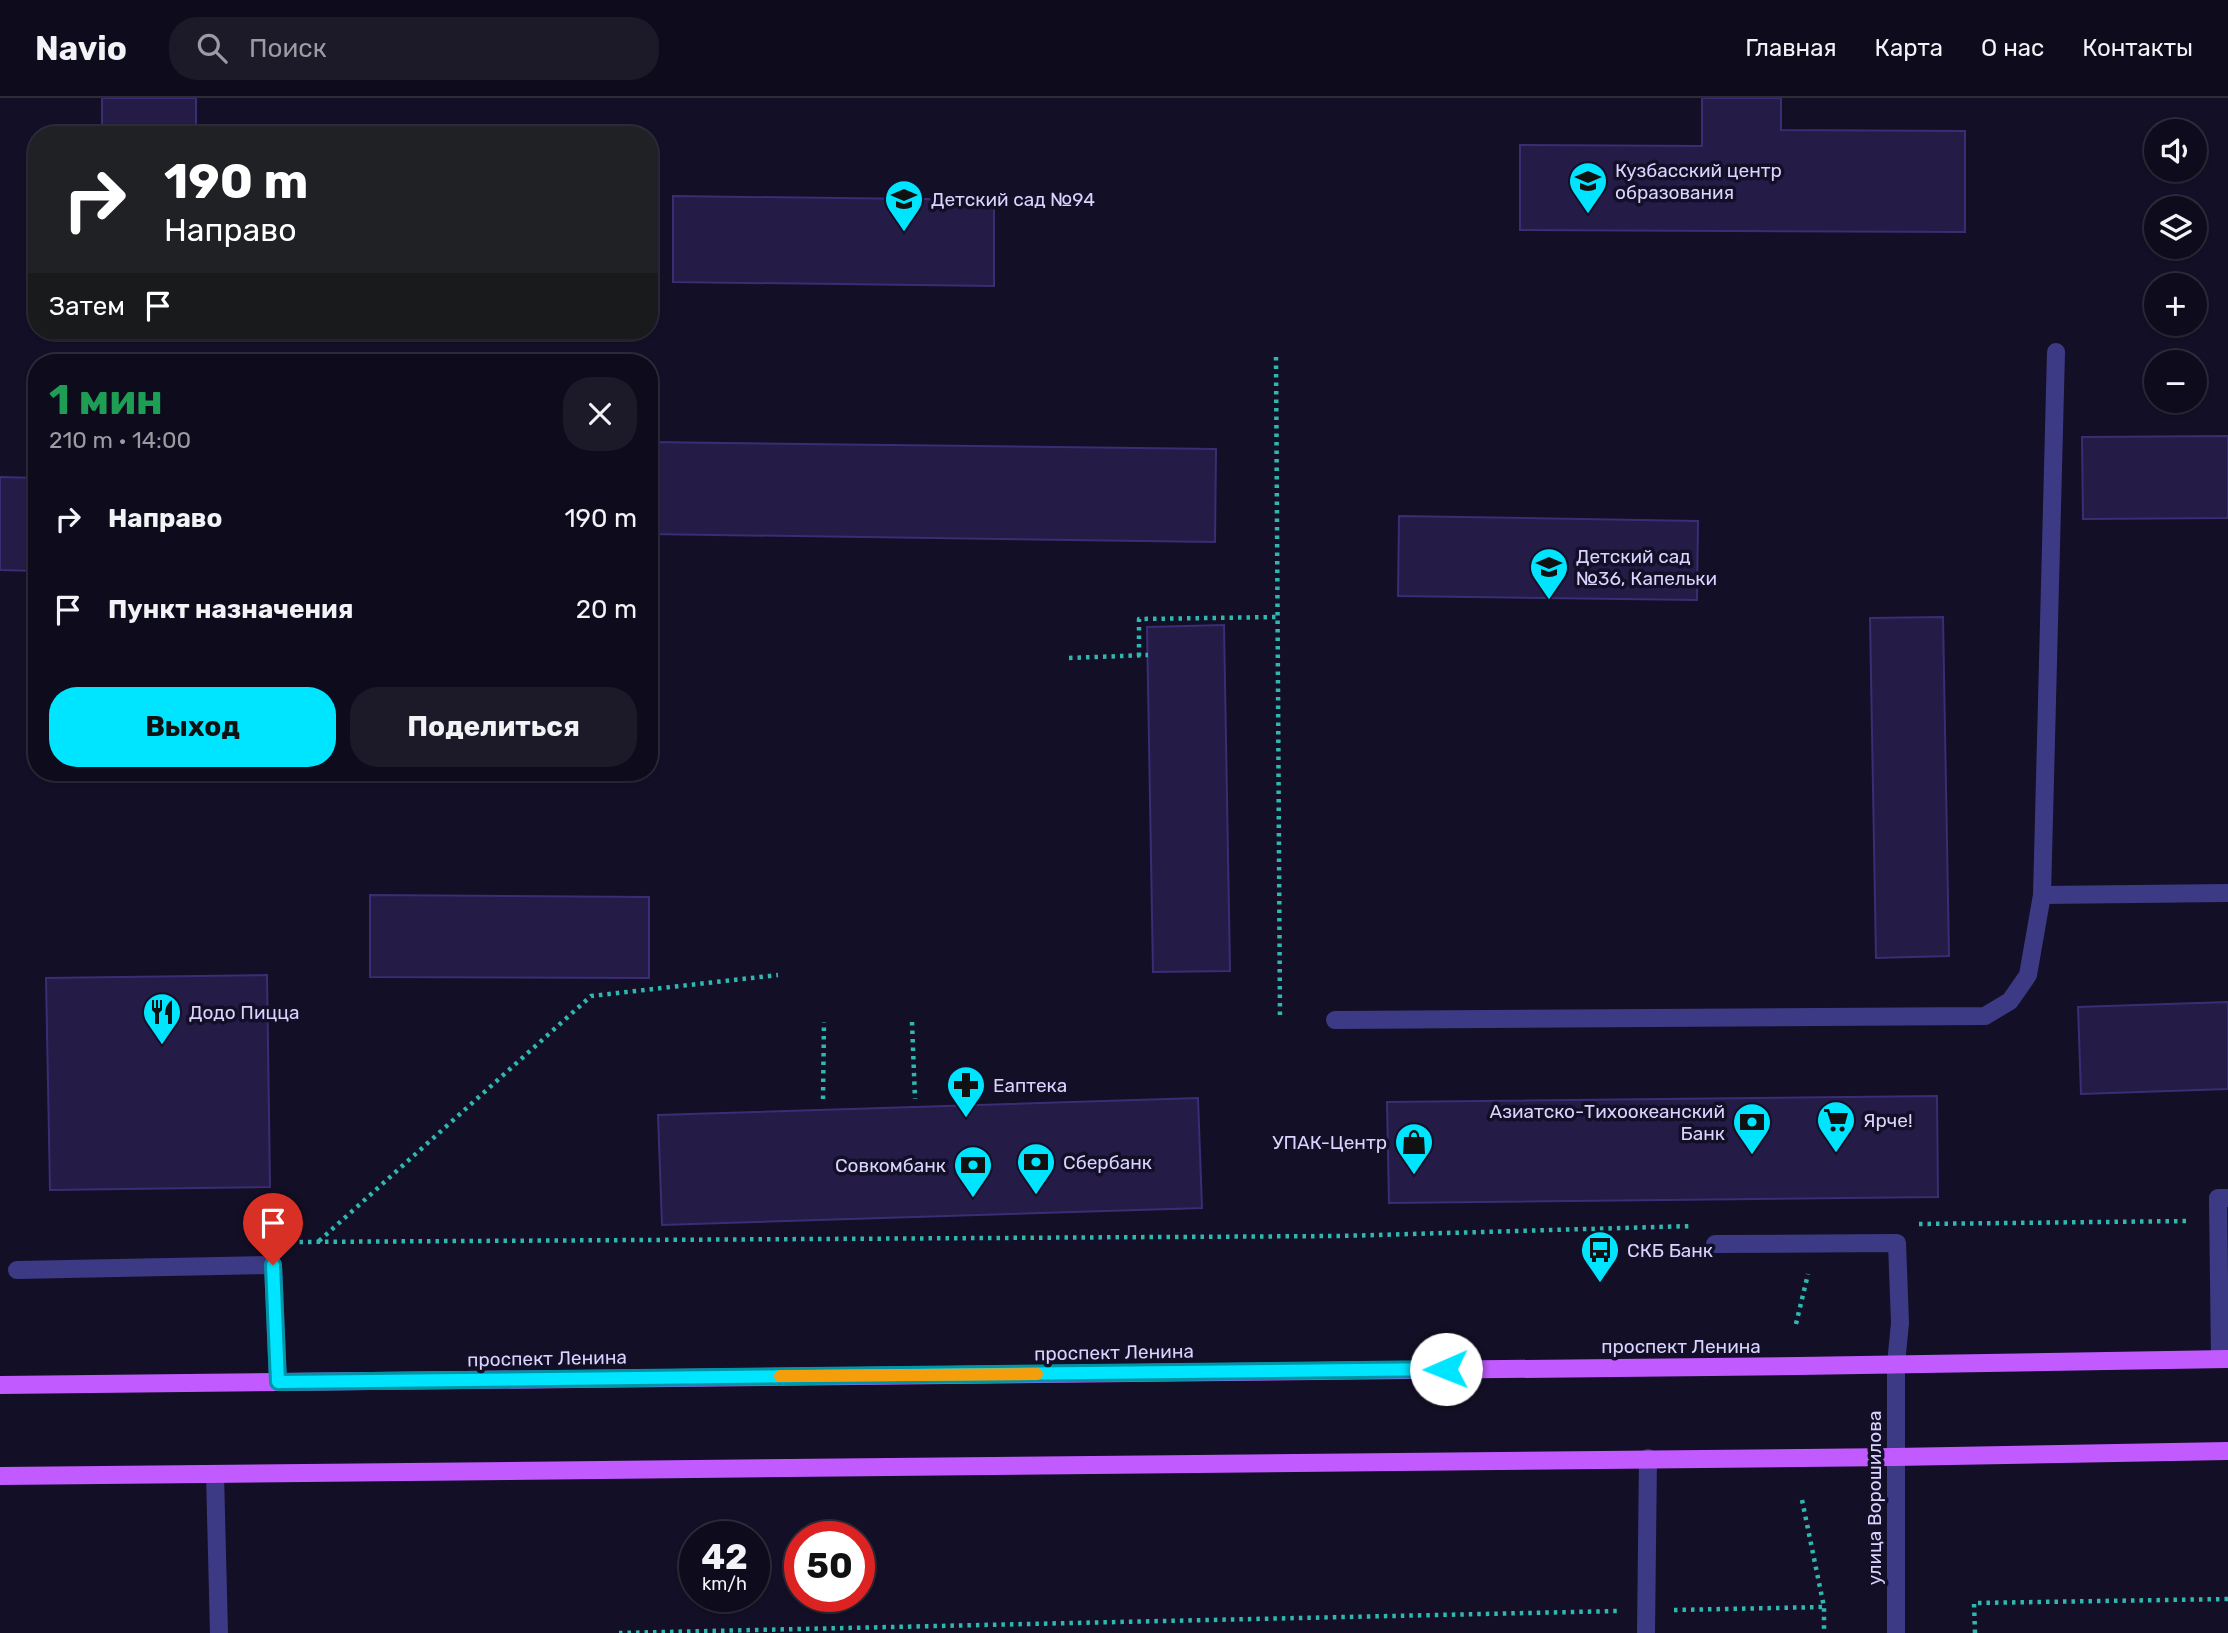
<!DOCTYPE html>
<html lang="ru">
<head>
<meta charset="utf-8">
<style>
	body { margin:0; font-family:Rubik,sans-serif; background:#1c1929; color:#f1f3f6; height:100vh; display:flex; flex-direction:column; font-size:26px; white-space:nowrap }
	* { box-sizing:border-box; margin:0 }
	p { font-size:23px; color:#9b9ba3 }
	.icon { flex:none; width:38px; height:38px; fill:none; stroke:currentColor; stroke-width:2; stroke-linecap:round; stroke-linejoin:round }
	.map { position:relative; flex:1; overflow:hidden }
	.side { position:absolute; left:28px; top:256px; width:630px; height:427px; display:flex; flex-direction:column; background:#0e0b1c; border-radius:28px; box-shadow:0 2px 5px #0004,0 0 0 2px #2e2b3b }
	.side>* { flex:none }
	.banner { position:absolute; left:28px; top:28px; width:630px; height:214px; border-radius:28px; box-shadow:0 2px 5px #0004,0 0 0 2px #2e2b3b; background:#202124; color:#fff; overflow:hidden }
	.tools { position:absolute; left:2144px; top:21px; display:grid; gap:14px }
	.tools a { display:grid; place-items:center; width:63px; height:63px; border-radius:50%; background:#0e0b1c; box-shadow:0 2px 5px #0004,0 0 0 2px #2e2b3b; font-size:35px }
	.speed { position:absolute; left:679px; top:1423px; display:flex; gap:14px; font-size:35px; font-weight:700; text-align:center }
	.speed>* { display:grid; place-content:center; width:91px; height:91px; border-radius:50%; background:#0e0b1c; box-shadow:0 2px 5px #0004,0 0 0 2px #2e2b3b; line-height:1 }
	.speed small { font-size:18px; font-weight:400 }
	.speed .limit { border:10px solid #d22; background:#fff; color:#111 }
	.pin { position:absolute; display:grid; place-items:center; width:60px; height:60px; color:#fff; margin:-72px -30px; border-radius:50% 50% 50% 0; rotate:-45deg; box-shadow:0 0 7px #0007 }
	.pin .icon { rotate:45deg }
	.me { position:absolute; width:77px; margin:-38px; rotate:269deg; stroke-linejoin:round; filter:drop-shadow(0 0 5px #0008) }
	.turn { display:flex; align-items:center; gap:24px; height:147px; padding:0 21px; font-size:32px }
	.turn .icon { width:91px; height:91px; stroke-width:2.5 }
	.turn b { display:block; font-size:49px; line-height:60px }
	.then { display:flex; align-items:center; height:66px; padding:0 21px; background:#0003; gap:14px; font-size:26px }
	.round { display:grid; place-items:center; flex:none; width:74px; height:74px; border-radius:28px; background:#1c1929 }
	.headline { display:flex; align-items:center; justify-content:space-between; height:119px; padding:0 21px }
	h1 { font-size:42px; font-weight:700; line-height:52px; color:#1e9e55 }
	.cta { display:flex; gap:14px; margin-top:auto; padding:14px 21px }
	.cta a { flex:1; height:80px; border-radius:28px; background:#00e5ff; color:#111; font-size:28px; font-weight:700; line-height:80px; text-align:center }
	.cta a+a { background:#1c1929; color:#f1f3f6 }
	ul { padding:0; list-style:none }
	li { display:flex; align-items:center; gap:21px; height:91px; padding:0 21px }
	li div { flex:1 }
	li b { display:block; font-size:26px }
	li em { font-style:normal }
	header { display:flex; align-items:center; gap:42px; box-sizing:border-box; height:98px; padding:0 35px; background:#0e0b1c; border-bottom:2px solid #2e2b3b }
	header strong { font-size:33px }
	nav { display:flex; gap:38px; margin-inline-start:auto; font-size:24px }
	.search { width:490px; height:63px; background:#1c1929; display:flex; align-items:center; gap:18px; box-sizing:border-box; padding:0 24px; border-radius:28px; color:#9b9ba3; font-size:26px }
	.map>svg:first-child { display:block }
	.building { fill:#241b47; stroke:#3b2d73; stroke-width:2 }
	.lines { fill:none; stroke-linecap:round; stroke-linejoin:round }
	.path { stroke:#2fb8b0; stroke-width:4.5; stroke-dasharray:3.5 5; stroke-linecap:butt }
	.minor { stroke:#3d3a85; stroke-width:18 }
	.major { stroke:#c25bff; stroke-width:18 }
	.route-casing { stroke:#0095a6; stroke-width:18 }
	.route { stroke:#00e5ff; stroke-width:12 }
	.slow { stroke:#f59e0b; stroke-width:12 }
	.labels { text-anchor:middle; stroke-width:7; stroke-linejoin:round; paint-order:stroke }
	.poi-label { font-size:19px; fill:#d9d4ff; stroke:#130f26; text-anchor:start }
	.street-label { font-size:19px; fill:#d9d4ff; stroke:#130f26 }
</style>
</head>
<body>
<header>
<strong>Navio</strong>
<div class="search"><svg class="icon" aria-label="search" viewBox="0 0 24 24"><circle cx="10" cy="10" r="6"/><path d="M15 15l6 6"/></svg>Поиск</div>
<nav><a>Главная</a><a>Карта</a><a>О нас</a><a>Контакты</a></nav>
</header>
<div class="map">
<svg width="2228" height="1535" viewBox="0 0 2228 1535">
	<rect width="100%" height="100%" fill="#130f26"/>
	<g class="building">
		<rect x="102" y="0" width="94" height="37"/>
		<path d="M1702 0H1781V32L1965 33V134L1520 132V47L1702 48Z"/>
		<path d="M673 98 994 102V188L673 184Z"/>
		<path d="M2228 338V420L2083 421 2082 339Z"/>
		<path d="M649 344 1216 351 1215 444 649 436Z"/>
		<path d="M0 379 37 380V473L0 472Z"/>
		<path d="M1399 418 1698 423 1697 502 1398 498Z"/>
		<path d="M1943 519 1949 858 1876 860 1870 520Z"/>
		<path d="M1224 527 1230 873 1153 874 1147 529Z"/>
		<path d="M105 674H368L367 681 105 677Z"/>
		<path d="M370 797 649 799V880L370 879Z"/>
		<path d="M267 877 270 1089 50 1092 46 880Z"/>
		<path d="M2228 904V991L2081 996 2078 909Z"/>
		<path d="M1937 998 1938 1099 1389 1105 1387 1004Z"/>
		<path d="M1198 1000 1202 1110 662 1127 658 1017Z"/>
	</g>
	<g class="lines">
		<g class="path">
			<path d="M1276 259 1280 922"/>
			<path d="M1139 558V521L1278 519"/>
			<path d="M1069 560 1148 557"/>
			<path d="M912 924 915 1001"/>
			<path d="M823 1001 824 924"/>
			<path d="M1919 1126 2190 1123"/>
			<path d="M319 1143 591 898 778 877"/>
			<path d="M291 1144 1340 1138 1693 1128"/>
			<path d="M1796 1226 1808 1176"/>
			<path d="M1802 1402 1824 1509V1535"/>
			<path d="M1674 1512 1824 1509"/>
			<path d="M619 1535 1617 1513"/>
			<path d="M1975 1535 1974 1505 2228 1501"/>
		</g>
		<g class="minor">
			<path d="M2042 797 2228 795"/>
			<path d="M1335 922 1985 918 2010 903 2028 877 2042 797 2056 254"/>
			<path d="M1715 1146 1897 1145 1900 1225 1896 1266V1535"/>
			<path d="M17 1172 273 1167 278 1284"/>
			<path d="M2220 1261 2218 1100H2228"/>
			<path d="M215 1376 219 1535"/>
			<path d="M1646 1535 1648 1360"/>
		</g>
		<g class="major">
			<path d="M0 1287 1798 1268 2228 1261"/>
			<path d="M0 1378 1895 1359 2228 1353"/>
		</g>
	</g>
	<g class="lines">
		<defs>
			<path id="route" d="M273 1167 278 1284 1446 1271"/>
		</defs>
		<use href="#route" class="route-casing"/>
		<use href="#route" class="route"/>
		<path class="slow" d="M780 1278 1037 1276"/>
	</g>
	<defs>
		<symbol id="school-pin" viewBox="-11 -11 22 30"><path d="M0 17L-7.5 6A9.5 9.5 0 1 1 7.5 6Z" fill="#00e5ff" stroke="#130f26"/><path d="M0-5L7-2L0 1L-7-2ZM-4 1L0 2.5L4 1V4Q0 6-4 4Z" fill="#111"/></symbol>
		<symbol id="restaurant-pin" viewBox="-11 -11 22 30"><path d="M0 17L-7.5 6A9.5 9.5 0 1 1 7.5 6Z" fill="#00e5ff" stroke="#130f26"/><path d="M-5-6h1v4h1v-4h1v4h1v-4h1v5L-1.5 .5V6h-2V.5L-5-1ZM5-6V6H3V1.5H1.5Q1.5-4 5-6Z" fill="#111"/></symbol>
		<symbol id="pharmacy-pin" viewBox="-11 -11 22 30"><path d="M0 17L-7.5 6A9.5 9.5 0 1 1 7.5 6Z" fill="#00e5ff" stroke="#130f26"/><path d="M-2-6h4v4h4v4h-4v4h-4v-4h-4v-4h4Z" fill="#111"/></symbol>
		<symbol id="supermarket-pin" viewBox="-11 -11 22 30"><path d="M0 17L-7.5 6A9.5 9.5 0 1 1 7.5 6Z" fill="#00e5ff" stroke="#130f26"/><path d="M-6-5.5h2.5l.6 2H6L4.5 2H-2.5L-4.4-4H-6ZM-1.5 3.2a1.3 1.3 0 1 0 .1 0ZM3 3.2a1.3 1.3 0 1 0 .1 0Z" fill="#111"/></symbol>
		<symbol id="bank-pin" viewBox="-11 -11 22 30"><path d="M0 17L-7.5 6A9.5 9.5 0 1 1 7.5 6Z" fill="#00e5ff" stroke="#130f26"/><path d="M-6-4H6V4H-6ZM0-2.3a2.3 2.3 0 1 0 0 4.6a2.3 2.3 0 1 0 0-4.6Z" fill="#111"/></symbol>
		<symbol id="shop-pin" viewBox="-11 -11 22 30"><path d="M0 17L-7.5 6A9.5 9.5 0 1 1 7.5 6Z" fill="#00e5ff" stroke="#130f26"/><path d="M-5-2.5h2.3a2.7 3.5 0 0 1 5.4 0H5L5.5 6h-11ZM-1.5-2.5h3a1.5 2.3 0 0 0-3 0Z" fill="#111"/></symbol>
		<symbol id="bus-pin" viewBox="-11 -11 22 30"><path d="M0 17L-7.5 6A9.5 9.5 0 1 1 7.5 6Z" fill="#00e5ff" stroke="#130f26"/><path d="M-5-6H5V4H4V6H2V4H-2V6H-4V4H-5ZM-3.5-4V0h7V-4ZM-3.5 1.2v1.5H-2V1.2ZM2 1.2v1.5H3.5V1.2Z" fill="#111"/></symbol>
	</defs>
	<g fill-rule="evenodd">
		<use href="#school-pin" x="1566" y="61" width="44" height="60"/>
		<use href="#school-pin" x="882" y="79" width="44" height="60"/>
		<use href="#school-pin" x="1527" y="447" width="44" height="60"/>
		<use href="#restaurant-pin" x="140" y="892" width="44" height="60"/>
		<use href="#pharmacy-pin" x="944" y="965" width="44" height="60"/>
		<use href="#supermarket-pin" x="1814" y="1000" width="44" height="60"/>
		<use href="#bank-pin" x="1730" y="1002" width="44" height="60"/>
		<use href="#shop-pin" x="1392" y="1022" width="44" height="60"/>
		<use href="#bank-pin" x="1014" y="1042" width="44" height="60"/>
		<use href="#bank-pin" x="951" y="1045" width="44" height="60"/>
		<use href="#bus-pin" x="1578" y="1130" width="44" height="60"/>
	</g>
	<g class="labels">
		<g class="poi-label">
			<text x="1615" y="79">Кузбасский центр<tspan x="1615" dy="22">образования</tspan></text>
			<text x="931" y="108">Детский сад №94</text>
			<text x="1576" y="465">Детский сад<tspan x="1576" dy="22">№36, Капельки</tspan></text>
			<text x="189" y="921">Додо Пицца</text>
			<text x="993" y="994">Еаптека</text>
			<text x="1725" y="1020" text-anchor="end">Азиатско-Тихоокеанский<tspan x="1725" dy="22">Банк</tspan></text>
			<text x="1863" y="1029">Ярче!</text>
			<text x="1387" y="1051" text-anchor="end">УПАК-Центр</text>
			<text x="1063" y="1071">Сбербанк</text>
			<text x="946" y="1074" text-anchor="end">Совкомбанк</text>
			<text x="1627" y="1159">СКБ Банк</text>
		</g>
		<g class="street-label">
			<text x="1681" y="1255">проспект Ленина</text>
			<text transform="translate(1114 1254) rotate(-1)" y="7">проспект Ленина</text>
			<text transform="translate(547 1260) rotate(-1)" y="7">проспект Ленина</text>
			<text transform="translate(1874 1400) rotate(-90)" y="7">улица Ворошилова</text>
		</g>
	</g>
</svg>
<div class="tools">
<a><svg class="icon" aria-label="sound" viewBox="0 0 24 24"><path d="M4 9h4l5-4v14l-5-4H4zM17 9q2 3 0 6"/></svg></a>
<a><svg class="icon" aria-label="layers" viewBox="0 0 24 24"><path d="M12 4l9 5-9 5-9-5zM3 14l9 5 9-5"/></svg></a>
<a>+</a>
<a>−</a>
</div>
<div class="speed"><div>42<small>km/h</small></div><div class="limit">50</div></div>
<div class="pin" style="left:273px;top:1167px;background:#d93025"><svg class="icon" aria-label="arrive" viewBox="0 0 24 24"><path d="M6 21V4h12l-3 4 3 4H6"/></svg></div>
<svg class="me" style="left:1446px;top:1271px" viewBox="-20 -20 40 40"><circle r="19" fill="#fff"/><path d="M0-13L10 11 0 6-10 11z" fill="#00e5ff"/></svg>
<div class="banner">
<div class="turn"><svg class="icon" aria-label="right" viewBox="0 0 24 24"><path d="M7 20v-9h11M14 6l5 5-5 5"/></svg><div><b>190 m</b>Направо</div></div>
<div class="then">Затем<svg class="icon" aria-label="arrive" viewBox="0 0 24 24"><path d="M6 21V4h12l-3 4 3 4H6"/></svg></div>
</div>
<section class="side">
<div class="headline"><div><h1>1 мин</h1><p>210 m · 14:00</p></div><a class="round"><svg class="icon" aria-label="close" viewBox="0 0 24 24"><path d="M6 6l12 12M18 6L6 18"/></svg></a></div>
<ul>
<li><svg class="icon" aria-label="right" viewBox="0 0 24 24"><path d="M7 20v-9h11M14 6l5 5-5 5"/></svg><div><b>Направо</b></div><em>190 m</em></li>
<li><svg class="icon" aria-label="arrive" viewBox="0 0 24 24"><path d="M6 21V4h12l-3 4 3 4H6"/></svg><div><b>Пункт назначения</b></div><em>20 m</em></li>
</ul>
<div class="cta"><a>Выход</a><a>Поделиться</a></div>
</section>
</div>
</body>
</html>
